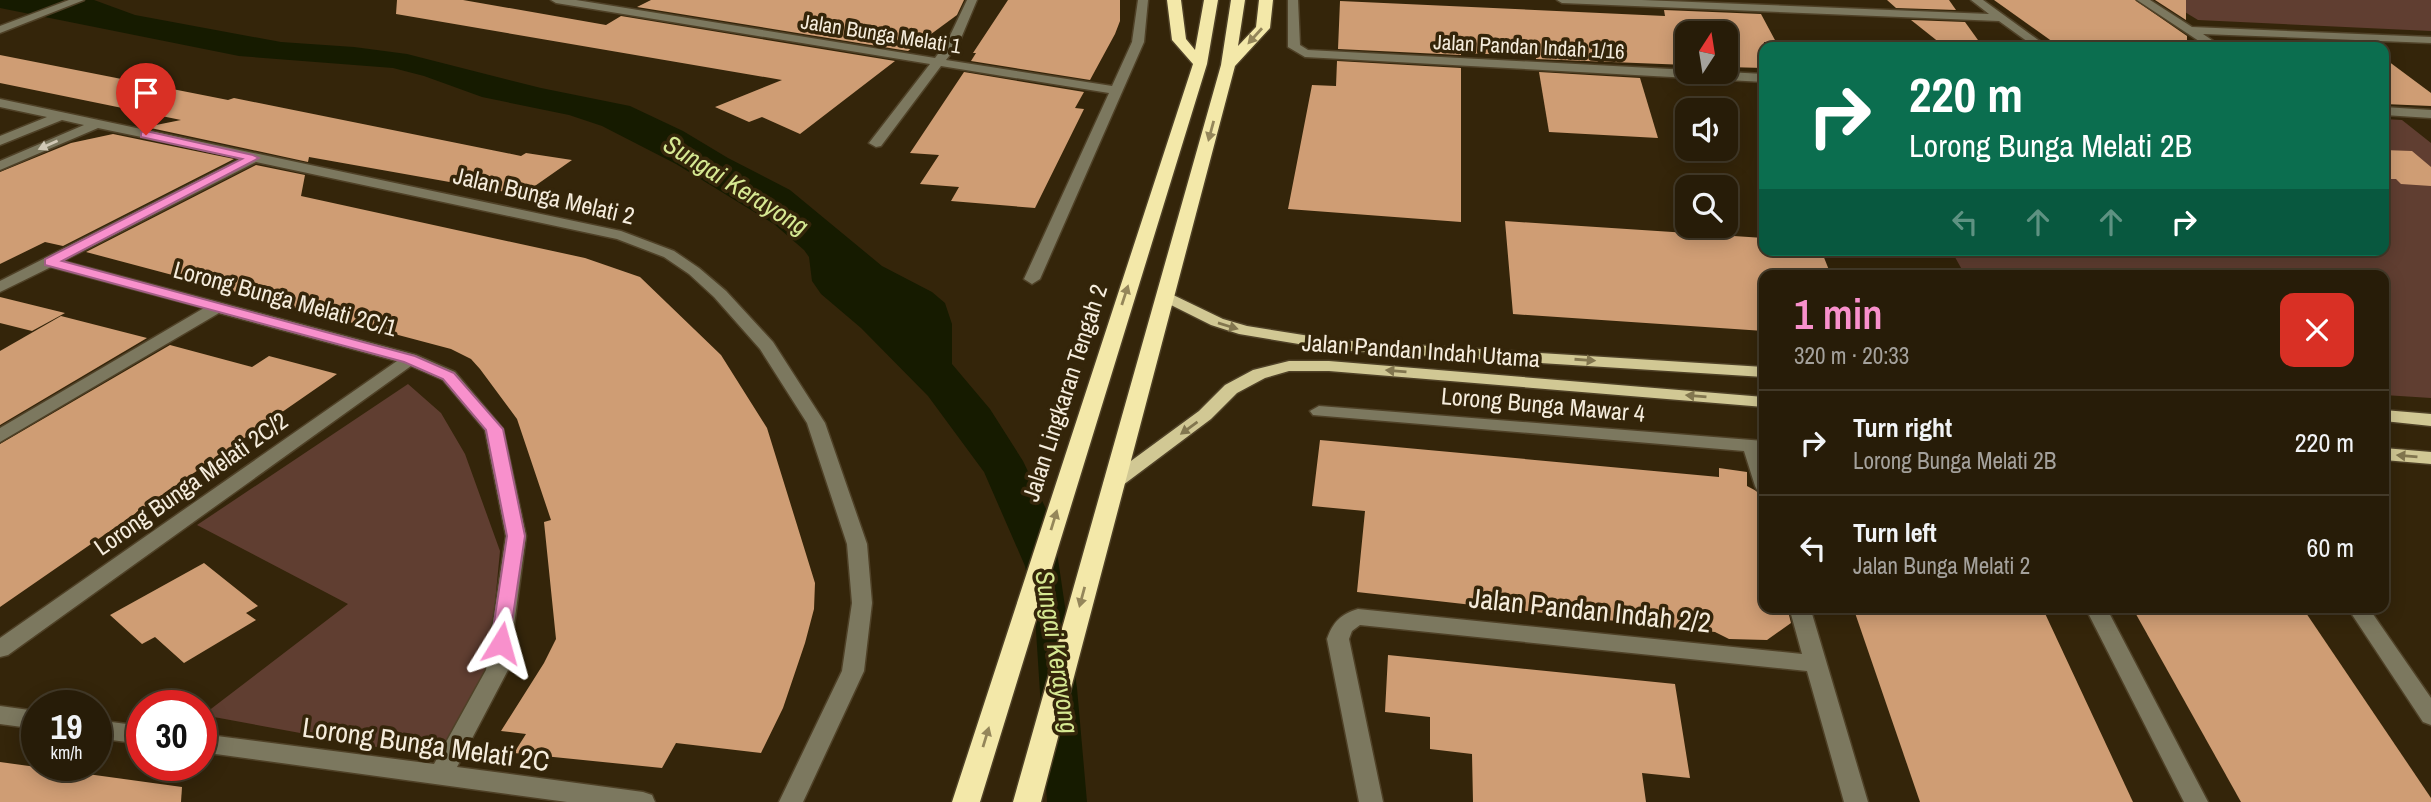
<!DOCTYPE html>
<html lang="en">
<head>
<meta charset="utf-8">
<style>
	body { margin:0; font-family:"Archivo Narrow",sans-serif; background:#2f2512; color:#f1f3f6; height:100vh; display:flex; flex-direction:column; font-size:26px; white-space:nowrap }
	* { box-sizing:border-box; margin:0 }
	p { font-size:23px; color:#a4a19c }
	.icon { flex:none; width:38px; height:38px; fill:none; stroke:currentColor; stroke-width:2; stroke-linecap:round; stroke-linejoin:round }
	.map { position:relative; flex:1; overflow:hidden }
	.panel { position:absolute; left:1759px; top:270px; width:630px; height:343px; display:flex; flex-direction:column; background:#271c08; border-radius:14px; box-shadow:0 4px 18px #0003,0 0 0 2px #433a29 }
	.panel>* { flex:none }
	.hud { position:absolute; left:1759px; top:42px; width:630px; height:214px; border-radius:14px; box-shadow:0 4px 18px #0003,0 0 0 2px #433a29; background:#0b6e4f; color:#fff; overflow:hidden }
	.needle { width:46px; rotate:12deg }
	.tools { position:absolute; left:1675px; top:21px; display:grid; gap:14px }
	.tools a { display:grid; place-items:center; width:63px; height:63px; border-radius:14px; background:#271c08; box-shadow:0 4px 18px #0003,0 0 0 2px #433a29; font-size:35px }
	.speed { position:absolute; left:21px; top:690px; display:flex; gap:14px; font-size:35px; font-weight:700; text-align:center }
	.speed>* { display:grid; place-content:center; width:91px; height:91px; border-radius:50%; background:#271c08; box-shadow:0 4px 18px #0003,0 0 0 2px #433a29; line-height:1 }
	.speed small { font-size:18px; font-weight:400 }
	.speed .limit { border:10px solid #d22; background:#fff; color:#111 }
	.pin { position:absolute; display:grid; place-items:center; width:60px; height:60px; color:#fff; margin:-72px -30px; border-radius:50% 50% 50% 0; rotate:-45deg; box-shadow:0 0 7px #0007 }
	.pin .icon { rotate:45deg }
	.me { position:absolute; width:77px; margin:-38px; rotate:8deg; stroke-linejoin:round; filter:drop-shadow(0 0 5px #0008) }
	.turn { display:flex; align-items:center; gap:24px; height:147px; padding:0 35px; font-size:32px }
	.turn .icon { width:91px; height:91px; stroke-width:2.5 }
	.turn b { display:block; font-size:49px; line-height:60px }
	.lanes { display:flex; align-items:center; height:66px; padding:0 35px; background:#0003; justify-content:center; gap:35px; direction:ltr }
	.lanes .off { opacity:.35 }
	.round { display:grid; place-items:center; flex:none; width:74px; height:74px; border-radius:14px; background:#2f2512 }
	.headline { display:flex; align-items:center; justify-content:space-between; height:119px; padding:0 35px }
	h1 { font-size:42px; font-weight:600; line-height:52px; color:#f890cc }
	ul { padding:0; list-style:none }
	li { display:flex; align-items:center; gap:21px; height:105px; padding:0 35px; border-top:2px solid #433a29 }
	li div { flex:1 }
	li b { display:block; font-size:26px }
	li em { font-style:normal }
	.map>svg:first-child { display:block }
	.green { fill:#603e31 }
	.water { fill:#161b00 }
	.building { fill:#cf9d74 }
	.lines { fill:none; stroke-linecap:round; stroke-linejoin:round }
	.minor-casing { stroke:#4f4127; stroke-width:3 }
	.major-casing { stroke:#4f4127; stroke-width:3 }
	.highway-casing { stroke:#4f4127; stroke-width:3 }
	.minor { fill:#7c785f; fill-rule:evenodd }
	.major { fill:#d1c894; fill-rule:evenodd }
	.highway { fill:#f3e8a9; fill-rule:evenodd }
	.oneway { fill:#94865a }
	.oneway2 { fill:#d1c9b6 }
	.oneway3 { fill:#82764f }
	.route { fill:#f890cc; stroke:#a15e85; stroke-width:2 }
	.labels { text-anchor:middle; stroke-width:7; stroke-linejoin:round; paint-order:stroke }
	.far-street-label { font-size:21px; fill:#f5ecdc; stroke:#34250a }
	.street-label { font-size:24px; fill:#f5ecdc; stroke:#34250a }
	.water-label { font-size:26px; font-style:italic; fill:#d6e892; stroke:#34250a }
	.near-street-label { font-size:28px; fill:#f5ecdc; stroke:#34250a }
</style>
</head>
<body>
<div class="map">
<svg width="2431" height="802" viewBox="0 0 2431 802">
	<rect width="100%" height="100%" fill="#34250a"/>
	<g class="green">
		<path d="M2165 0H2431V31L2198 20Z"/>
		<path d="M2384 119 2402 120 2431 143V398L2384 395V275H1965L1951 250H2384Z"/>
		<path d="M408 384 441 413 465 454 500 551 489 665 436 758 203 715 348 604 197 525Z"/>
	</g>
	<path class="water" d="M0 0H94L135 15 281 42 354 47 407 54 541 88 630 106 683 131 728 158 790 190 882 266 932 292 945 303 952 324V364L990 409 1023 461 1047 511 1058 559 1077 688 1087 802H1047L1035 615 1025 566 984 472 928 396 861 328 821 294 812 281 809 257 804 250 774 224 676 164 602 126 569 115 482 97 424 76 393 68 239 56 0 8Z"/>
	<g class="building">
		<path d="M397 0H463L606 25 621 16 895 61 800 134 762 117 749 122 715 107 782 80 396 14Z"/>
		<path d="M651 0H964L957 15 908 51 637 7Z"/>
		<path d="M1008 0H1120V21L1115 34 1090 80 971 61 976 53H973Z"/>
		<path d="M1887 0H1949L1956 10 1896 8Z"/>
		<path d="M1994 0H2135L2187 36V47H2060Z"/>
		<path d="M2155 0H2186V20Z"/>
		<path d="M1340 1 1665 16 1664 10 1761 14 1776 42H1764V68L1726 67V33H1687V65L1536 59V56L1461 53V55L1338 49Z"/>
		<path d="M1911 20 1965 22 1983 47H1945Z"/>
		<path d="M0 55 228 100 234 98 521 156 526 153 572 160 522 195 309 157 308 162 146 127 181 120 0 83Z"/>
		<path d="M2384 58 2431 93V106L2384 104Z"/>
		<path d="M1337 61 1461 68V222L1288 209 1312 85 1336 86Z"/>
		<path d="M964 72 1084 92 1075 108 1084 109 1035 208 951 201 959 187 920 184 939 155 910 153Z"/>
		<path d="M1539 72 1640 78 1658 138 1549 132Z"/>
		<path d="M113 134 234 159 63 246 45 242 0 264V172L71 143Z"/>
		<path d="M2384 150 2412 151 2431 167V186L2401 184 2396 179H2384Z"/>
		<path d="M256 165 305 175 301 196 585 258 640 277 721 355 767 428 815 583 814 609 805 643 783 708 761 753 676 743 662 768 514 753 526 734 501 731 544 663 556 639 544 522 551 520 517 419 480 369 471 359 451 349 86 252Z"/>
		<path d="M1505 221 1764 238V250H1821L1831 275H1764V331L1513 314Z"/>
		<path d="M0 297 65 313 32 331 0 323Z"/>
		<path d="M61 316 147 338 0 425V351Z"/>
		<path d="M170 345 252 367 269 356 337 374 0 607V444Z"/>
		<path d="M1320 440 1719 477V468L1747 472V486L1762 494 1764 607H1787L1791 623 1767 640 1729 639 1715 632 1357 592 1365 511 1312 506Z"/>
		<path d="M204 563 258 606 246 613 256 620 184 663 155 637 142 644 110 615Z"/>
		<path d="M1853 607H2042L2133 802H1920Z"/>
		<path d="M2132 607H2302L2431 798V802H2241Z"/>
		<path d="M1388 655 1675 684 1690 778 1642 773 1646 802H1473L1472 754 1430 749V717L1385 712Z"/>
		<path d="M0 762 182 787 181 802H0Z"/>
	</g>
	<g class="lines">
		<defs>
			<g id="minor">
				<path d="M69 0H84L0 33V26Z"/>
				<path d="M551 0H576L935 58 947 42 967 0H977L959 43 946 60 1112 86 1132 42 1138 0H1148L1144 42 1040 279 1032 284 1024 279 1109 93 941 66 881 146 876 147 869 143 930 64 556 3Z"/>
				<path d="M1288 0H1298L1300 45 1308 50 1764 74V82L1305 57 1288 47Z"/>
				<path d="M1557 0H1642L1989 14 1971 0H1983L2048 47H2035L1999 21 1562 3Z"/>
				<path d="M2137 0H2150L2192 27 2431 37V43L2203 34 2222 47H2208Z"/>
				<path d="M0 99 621 231 674 251 699 268 726 291 773 342 825 423 867 544 872 603 864 671 803 802H779L842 671 852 603 847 544 807 423 760 349 714 297 689 274 664 257 617 239 256 162 63 261 416 355 455 372 503 429 526 536 508 670 457 767 643 792 652 795 655 802H567L201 752V734L434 764 486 670 506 536 485 430 443 380 411 366 8 655 0 657V638L397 361 219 313 0 442V428L204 308 51 267 0 292V281L242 158 98 128 0 170V161L84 125 62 120 0 145V136L47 117 0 107Z"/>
				<path d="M2384 107 2431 110V118L2384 115Z"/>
				<path d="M1319 406 1764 441V492L1757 490 1755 486 1744 451 1313 415 1310 411Z"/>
				<path d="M1789 607H1810L1868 802H1844L1807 671 1360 625 1352 631 1349 639 1383 802H1359L1327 639C1333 622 1341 614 1358 609L1802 654Z"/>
				<path d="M2085 607H2106L2208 802H2184Z"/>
				<path d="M2347 607H2368L2431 698V725L2423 722Z"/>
				<path d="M0 706 37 711V729L0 724Z"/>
				<path d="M96 720 142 726V744L96 738Z"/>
			</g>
			<g id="major">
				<path d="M1167 292 1223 319 1247 326 1335 340 1764 367V377L1335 350 1239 334 1211 325 1161 300 1159 297Z"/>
				<path d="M1289 361H1329L1764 397V407L1329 371H1289L1265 378 1237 393 1211 419 1119 488H1105L1103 484 1105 480 1199 411 1225 385 1253 370Z"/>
				<path d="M2384 410 2431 414V426L2384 421Z"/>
				<path d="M2384 448 2431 452V464L2384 460Z"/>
			</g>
			<g id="highway">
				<path d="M1167 0H1181L1186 39 1195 50 1204 0H1218L1207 64 980 802H952L1193 64 1172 40Z"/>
				<path d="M1231 0H1245L1238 46 1256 27 1259 0H1273L1270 28 1235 66 1041 802H1013L1221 65Z"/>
			</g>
		</defs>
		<use href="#minor" class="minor-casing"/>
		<use href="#major" class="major-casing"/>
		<use href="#highway" class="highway-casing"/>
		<use href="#minor" class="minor"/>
		<use href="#major" class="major"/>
		<use href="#highway" class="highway"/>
	</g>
	<defs><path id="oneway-solid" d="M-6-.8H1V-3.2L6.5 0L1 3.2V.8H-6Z" transform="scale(1.75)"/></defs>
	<g class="oneway">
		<use href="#oneway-solid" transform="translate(1255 36) rotate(132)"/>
		<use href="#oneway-solid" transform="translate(1211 131) rotate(105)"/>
		<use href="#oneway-solid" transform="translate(1125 295) rotate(-72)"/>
		<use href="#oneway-solid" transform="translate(1054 520) rotate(-73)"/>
		<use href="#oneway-solid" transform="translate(1082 597) rotate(105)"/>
		<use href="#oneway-solid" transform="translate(986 737) rotate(-73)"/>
	</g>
	<use class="oneway2" href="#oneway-solid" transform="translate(48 145) rotate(156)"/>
	<g class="oneway3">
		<use href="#oneway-solid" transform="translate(1228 326) rotate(17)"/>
		<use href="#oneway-solid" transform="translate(1585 360) rotate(4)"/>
		<use href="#oneway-solid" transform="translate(1396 371) rotate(-175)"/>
		<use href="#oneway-solid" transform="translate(1696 396) rotate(-175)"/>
		<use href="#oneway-solid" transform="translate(1189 428) rotate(144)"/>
		<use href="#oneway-solid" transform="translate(2407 456) rotate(-175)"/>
	</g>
	<path class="route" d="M146 131 253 155 259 158 62 261 415 356 454 373 503 429 525 536 508 649 501 651 494 649 491 643 507 536 486 430 443 379 404 362 45 265V259L242 159 141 137V132Z"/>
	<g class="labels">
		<g class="far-street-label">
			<text transform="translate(881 34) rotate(9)" y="7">Jalan Bunga Melati 1</text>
			<text transform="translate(1529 47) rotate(3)" y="7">Jalan Pandan Indah 1/16</text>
		</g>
		<g class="street-label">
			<text transform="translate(544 196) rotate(13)" y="8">Jalan Bunga Melati 2</text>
			<text transform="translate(285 299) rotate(15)" y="8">Lorong Bunga Melati 2C/1</text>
			<text transform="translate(1421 351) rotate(4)" y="8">Jalan Pandan Indah Utama</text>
			<text transform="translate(1065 393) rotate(-72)" y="8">Jalan Lingkaran Tengah 2</text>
			<text transform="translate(1543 405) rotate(5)" y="8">Lorong Bunga Mawar 4</text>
			<text transform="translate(191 484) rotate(-35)" y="8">Lorong Bunga Melati 2C/2</text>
		</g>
		<g class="water-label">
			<text transform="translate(736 185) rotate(32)" y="9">Sungai Kerayong</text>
			<text transform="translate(1057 652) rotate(81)" y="9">Sungai Kerayong</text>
		</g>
		<g class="near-street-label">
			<text transform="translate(1590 610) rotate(6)" y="10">Jalan Pandan Indah 2/2</text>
			<text transform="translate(426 744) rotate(8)" y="10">Lorong Bunga Melati 2C</text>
		</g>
	</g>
</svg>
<div class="tools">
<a><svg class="needle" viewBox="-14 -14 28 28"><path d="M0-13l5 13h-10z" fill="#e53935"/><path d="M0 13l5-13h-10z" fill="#a4a19c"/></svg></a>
<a><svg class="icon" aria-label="sound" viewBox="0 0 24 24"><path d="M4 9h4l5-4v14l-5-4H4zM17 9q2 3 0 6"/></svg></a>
<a><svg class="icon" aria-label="search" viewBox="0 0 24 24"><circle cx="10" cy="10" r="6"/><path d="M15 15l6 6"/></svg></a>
</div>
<div class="speed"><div>19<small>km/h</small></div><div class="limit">30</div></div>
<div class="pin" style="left:146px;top:135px;background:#d93025"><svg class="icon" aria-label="arrive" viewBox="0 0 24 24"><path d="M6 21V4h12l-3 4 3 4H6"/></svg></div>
<svg class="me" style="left:501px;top:643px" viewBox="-20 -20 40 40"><path d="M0-17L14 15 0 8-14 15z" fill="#f890cc" stroke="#fff" stroke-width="4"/></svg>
<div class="hud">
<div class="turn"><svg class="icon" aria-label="right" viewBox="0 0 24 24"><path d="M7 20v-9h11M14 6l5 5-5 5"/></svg><div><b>220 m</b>Lorong Bunga Melati 2B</div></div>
<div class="lanes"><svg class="icon off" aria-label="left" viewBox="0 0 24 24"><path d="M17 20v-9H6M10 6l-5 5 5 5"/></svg><svg class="icon off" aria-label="ahead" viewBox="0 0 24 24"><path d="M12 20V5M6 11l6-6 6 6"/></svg><svg class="icon off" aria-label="ahead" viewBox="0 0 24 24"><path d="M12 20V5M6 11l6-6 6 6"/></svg><svg class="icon" aria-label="right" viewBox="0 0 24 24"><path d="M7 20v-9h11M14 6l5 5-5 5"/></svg></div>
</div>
<section class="panel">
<div class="headline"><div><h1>1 min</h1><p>320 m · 20:33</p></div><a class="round" style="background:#d93025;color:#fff"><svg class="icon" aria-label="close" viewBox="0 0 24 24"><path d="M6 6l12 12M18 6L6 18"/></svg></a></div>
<ul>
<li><svg class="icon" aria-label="right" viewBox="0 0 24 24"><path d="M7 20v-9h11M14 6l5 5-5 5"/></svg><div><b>Turn right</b><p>Lorong Bunga Melati 2B</p></div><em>220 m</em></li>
<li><svg class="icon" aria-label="left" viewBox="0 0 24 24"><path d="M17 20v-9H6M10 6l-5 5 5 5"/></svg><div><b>Turn left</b><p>Jalan Bunga Melati 2</p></div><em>60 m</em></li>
</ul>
</section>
</div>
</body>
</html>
